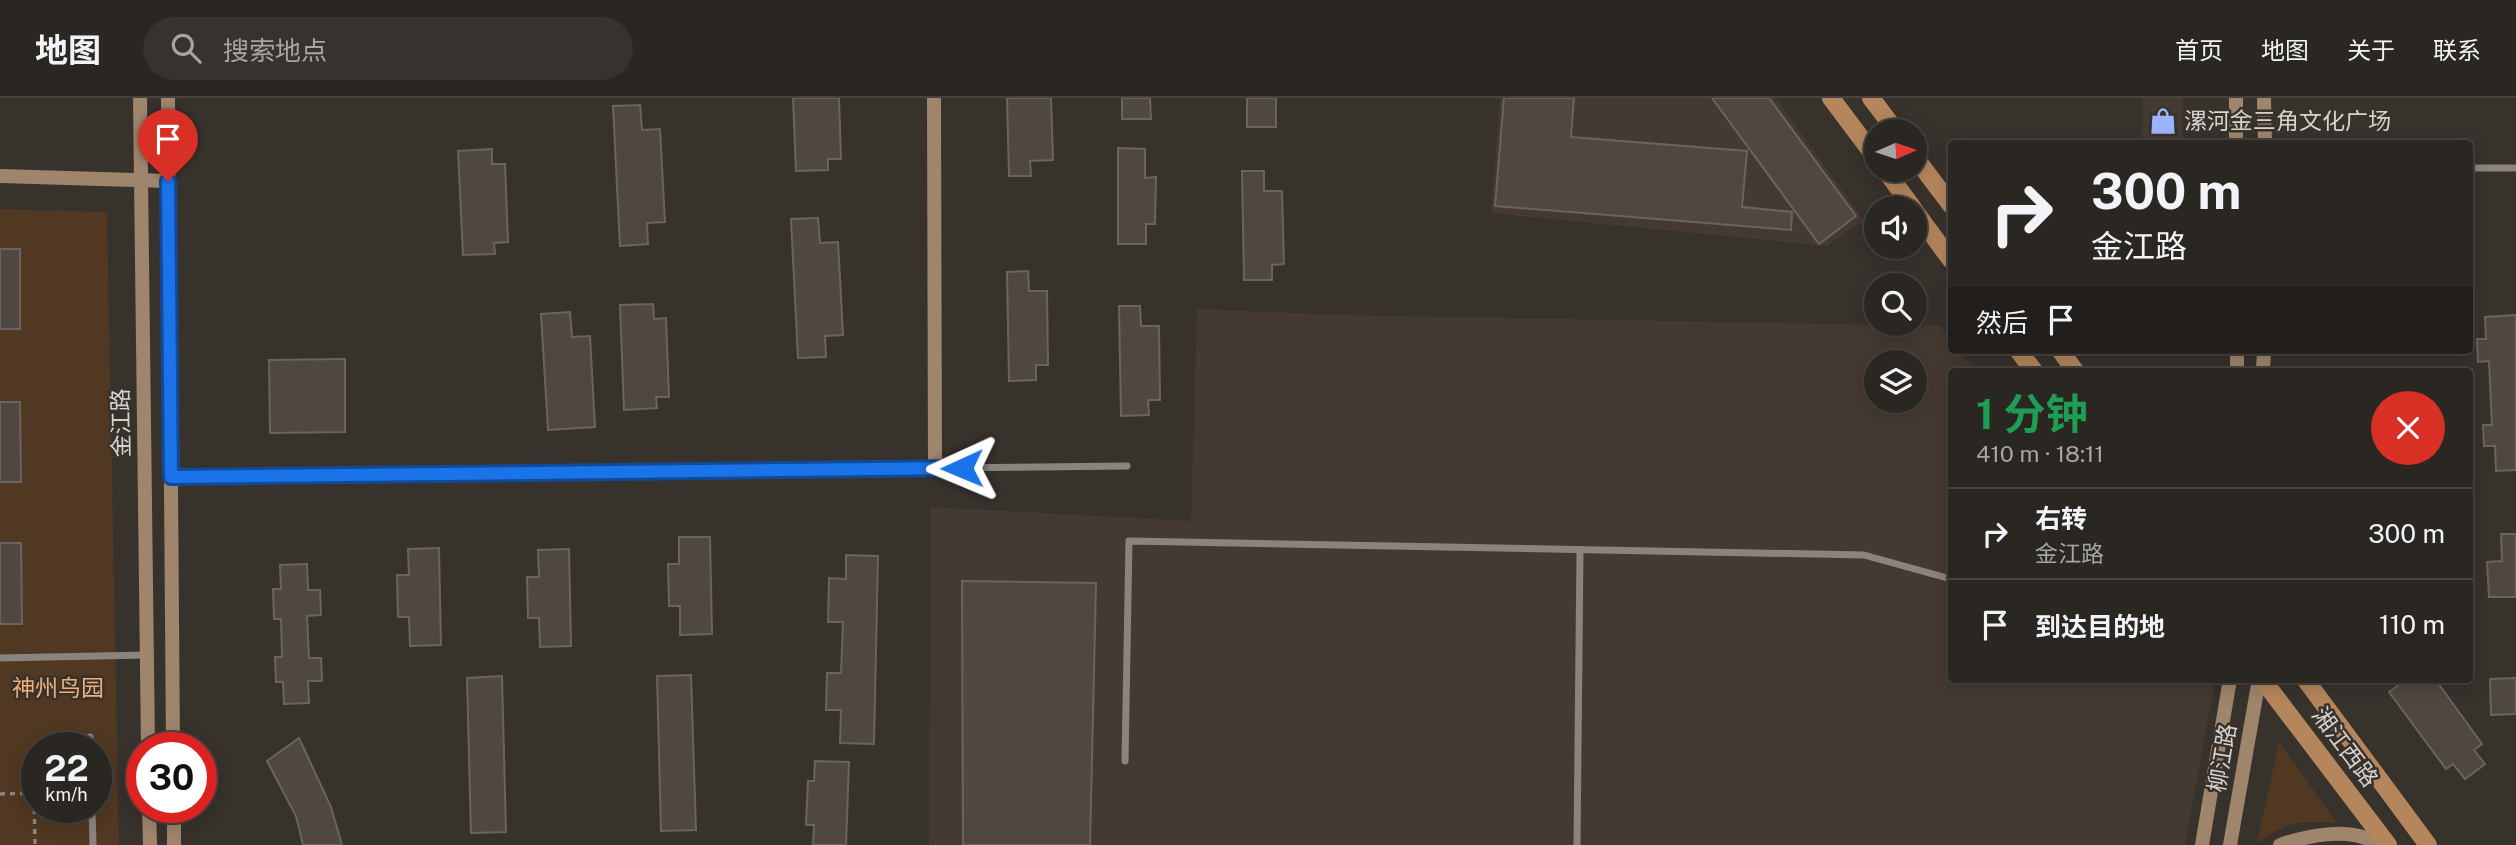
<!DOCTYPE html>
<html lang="zh">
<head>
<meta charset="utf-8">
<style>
	body { margin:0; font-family:"Public Sans","Noto Sans SC",sans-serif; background:#36322f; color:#f1f3f6; height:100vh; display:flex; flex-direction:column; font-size:26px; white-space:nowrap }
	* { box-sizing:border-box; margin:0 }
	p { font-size:23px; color:#a5a5a5 }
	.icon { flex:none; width:38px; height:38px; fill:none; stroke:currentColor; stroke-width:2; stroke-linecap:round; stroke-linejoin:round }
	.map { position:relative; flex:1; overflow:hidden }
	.panel { position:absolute; left:1948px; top:270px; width:525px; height:315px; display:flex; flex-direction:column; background:#2a2622; border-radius:7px; box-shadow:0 4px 18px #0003,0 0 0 2px #464340 }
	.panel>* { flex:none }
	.hud { position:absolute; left:1948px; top:42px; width:525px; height:214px; border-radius:7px; box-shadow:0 4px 18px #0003,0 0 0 2px #464340; background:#2a2622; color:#f1f3f6; overflow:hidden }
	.needle { width:46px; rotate:87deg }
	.controls { position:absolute; left:1864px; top:21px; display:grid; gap:14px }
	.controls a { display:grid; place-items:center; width:63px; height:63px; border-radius:50%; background:#2a2622; box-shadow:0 4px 18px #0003,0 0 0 2px #464340; font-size:35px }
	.speed { position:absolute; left:21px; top:634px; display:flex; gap:14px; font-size:35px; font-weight:700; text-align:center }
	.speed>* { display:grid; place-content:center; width:91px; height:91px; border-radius:50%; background:#2a2622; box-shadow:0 4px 18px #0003,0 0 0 2px #464340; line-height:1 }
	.speed small { font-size:18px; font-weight:400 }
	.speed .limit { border:10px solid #d22; background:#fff; color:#111 }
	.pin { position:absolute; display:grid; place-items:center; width:60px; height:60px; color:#fff; margin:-72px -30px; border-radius:50% 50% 50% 0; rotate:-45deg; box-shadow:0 0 7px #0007 }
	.pin .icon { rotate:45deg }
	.me { position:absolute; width:77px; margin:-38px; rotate:269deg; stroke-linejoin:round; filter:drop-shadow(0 0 5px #0008) }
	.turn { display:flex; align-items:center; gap:24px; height:147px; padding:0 28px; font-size:32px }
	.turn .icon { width:91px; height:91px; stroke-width:2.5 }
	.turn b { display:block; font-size:49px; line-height:60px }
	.then { display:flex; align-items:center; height:66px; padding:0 28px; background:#0003; gap:14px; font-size:26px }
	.round { display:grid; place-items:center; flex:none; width:74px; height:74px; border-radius:37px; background:#36322f }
	.overview { display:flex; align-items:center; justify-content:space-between; height:119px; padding:0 28px }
	h1 { font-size:42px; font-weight:700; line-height:52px; color:#1e9e55 }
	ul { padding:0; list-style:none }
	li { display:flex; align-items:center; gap:21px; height:91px; padding:0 28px; border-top:2px solid #464340 }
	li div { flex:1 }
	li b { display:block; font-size:26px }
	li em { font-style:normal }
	header { display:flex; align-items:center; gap:42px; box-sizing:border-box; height:98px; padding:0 35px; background:#2a2622; border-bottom:2px solid #464340 }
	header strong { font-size:33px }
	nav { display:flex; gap:38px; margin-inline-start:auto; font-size:24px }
	.search { width:490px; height:63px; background:#36322f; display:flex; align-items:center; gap:18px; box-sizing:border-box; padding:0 24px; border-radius:38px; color:#a5a5a5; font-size:26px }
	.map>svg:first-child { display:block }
	.built { fill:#453a31; fill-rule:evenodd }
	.green { fill:#513822; fill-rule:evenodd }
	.building { fill:#4e4742; stroke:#6b645e; stroke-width:2 }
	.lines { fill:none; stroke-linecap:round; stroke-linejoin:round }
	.path { stroke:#8c8782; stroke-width:3.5; stroke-dasharray:5 5; stroke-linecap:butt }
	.street { stroke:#8b847e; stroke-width:7 }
	.secondary { stroke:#a0856d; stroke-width:14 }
	.primary { stroke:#b5865c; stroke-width:18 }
	.route-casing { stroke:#114b97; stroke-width:18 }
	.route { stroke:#1a73e8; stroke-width:12 }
	.labels { text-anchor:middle; stroke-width:5; stroke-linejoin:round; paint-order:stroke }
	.poi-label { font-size:23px; fill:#d6d2ce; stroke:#38322d; text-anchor:start }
	.street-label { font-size:23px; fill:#d6d2ce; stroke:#38322d }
	.park-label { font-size:23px; fill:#f1af78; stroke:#38322d }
</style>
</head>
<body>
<header>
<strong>地图</strong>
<div class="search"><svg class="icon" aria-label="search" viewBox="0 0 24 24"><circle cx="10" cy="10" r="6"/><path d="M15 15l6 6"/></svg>搜索地点</div>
<nav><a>首页</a><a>地图</a><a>关于</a><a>联系</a></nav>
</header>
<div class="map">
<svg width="2516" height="747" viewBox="0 0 2516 747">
	<rect width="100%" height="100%" fill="#38322d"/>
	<g class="built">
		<path d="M1500 0H1776L1864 123 1826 148 1491 115Z"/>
		<path d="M2143 0H2183L2182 45H2142Z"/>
		<path d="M1197 211 1341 217 1940 228 1951 242V252H1959L1975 273H1951V581H2209L2214 588 2185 747H929L930 409 1191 423ZM1876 264H1914V303H1876Z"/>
	</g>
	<g class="green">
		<path d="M0 111 107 114 119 747H0ZM37 649H96V709H37Z"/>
		<path d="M2279 644 2337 725C2300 723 2288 723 2257 745Z"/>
	</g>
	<g class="building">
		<path d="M793 0H839L841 61H828V72L796 73Z"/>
		<path d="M1007 0H1051L1053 62 1030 63 1031 78H1009Z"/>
		<path d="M1122 0H1150L1151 21H1122Z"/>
		<rect x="1247" y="0" width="29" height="29"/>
		<path d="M1504 0H1574L1571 39 1747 53 1742 109 1792 114 1791 132 1495 108Z"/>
		<path d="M1712 0H1769L1856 118 1819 146Z"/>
		<path d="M640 7 642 32 660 31 665 124 647 125 648 146 620 148 613 8Z"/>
		<path d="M1118 50 1145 51V80L1156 79 1155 126H1146V146H1118Z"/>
		<path d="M492 51V66H505L508 144 494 145 495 156 463 157 458 53Z"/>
		<path d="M1242 73H1264V93H1282L1284 166 1272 167V182H1244Z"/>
		<path d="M818 120 820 145 838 144 843 237 825 238 826 259 798 260 791 121Z"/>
		<rect x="0" y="151" width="20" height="80"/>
		<path d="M1028 173 1029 193H1047L1048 267H1036V282L1009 283 1007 174Z"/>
		<path d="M653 206 654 221 666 220 669 299H656L657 310 624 312 620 207Z"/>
		<path d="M1119 208H1140L1141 228H1159L1160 302H1148L1149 317 1121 318Z"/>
		<path d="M570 214 572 239 590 238 595 329 548 332 541 216Z"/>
		<path d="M2516 217V372L2496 373 2495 348H2484L2483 327H2492L2489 263 2478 264 2477 241H2486L2485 219Z"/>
		<path d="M345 261V334L270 335 269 262Z"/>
		<path d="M0 304H20L21 384H0Z"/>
		<path d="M2501 436H2516V499H2489L2487 464 2502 463Z"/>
		<path d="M679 439H710L712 536 680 537V508H669L668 466H679Z"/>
		<path d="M0 445H21L22 526H0Z"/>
		<path d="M439 450 441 547 410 548 409 519H398L397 477H409L408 451Z"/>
		<path d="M569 451 571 548 540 549 539 520H528L527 479H539L538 452Z"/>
		<path d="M846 457 878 458 874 646 840 645 841 612H826L827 575H841L843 524H828L829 480 846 481Z"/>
		<path d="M307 466 308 492H320L321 517 307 518 309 560H321L322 583H308L309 605 284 606 283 584H276L275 559H282L281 521H274L273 491H281L280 467Z"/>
		<path d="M962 483 1096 485 1090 747H963Z"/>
		<path d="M691 577 696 732 661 733 657 578Z"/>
		<path d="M502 578 506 734 471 735 467 580Z"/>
		<path d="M2516 580V616L2491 617 2490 581Z"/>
		<path d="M2407 581H2435L2482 646 2474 652 2485 666 2465 681 2453 666 2446 671 2389 594Z"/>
		<path d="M299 640 331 709 342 747H303L296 718 267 663Z"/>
		<path d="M815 663 849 664 846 747H813L814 727H806L808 683H814Z"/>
	</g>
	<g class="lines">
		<path class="path" d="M0 696 34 695 35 747"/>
		<g class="street">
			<path d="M2469 70H2516"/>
			<path d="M936 370 1127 368"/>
			<path d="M0 560 146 557"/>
			<path d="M90 639V649"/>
			<path d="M1125 663 1129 443 1864 457 1951 481"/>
			<path d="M92 709 93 747"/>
			<path d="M1577 747 1580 452"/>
		</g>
		<g class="secondary">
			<path d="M140 0 148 649"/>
			<path d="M168 0 173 649"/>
			<path d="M2236 0V46"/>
			<path d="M2264 0 2265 46"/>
			<path d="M0 78 168 83"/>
			<path d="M2237 252V273"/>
			<path d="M2263 273 2264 252"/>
			<path d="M171 379 935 370 934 0"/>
			<path d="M149 709 150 747"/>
			<path d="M174 709V747"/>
			<path d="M2202 747 2230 581"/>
			<path d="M2230 747 2259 581"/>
			<path d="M2280 747C2309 737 2352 728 2379 747"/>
		</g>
		<g class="primary">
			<path d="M1831 0 1876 60"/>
			<path d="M1871 0 1896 33"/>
			<path d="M1914 58 1951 107"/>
			<path d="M1885 72 1913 110"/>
			<path d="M1914 112 1951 162"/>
			<path d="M2018 252 2034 273"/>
			<path d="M2060 252 2075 273"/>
			<path d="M2262 581 2388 747"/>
			<path d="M2305 581 2428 747"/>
		</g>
	</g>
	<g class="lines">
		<defs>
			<path id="route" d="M168 83 171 379 962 370"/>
		</defs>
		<use href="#route" class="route-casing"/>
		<use href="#route" class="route"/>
	</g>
	<defs>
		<symbol id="shop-bare" viewBox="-9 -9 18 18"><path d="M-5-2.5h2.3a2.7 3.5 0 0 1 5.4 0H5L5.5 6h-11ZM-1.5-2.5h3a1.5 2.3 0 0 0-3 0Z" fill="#9db4fd" stroke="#38322d" stroke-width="2.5" paint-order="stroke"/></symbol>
	</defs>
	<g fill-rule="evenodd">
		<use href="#shop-bare" x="2144" y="4" width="38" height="38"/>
	</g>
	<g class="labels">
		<g class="poi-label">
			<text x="2184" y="31">漯河金三角文化广场</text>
		</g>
		<g class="street-label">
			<text transform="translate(121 325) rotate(-91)" y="8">金江路</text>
			<text transform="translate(2345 649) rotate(53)" y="8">湘江西路</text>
			<text transform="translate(2222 660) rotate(-80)" y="8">柳江路</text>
		</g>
		<g class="park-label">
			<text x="58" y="598">神州鸟园</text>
		</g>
	</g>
</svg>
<div class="controls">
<a><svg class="needle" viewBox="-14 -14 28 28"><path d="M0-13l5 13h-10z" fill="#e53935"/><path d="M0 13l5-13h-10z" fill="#a5a5a5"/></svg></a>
<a><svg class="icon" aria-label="sound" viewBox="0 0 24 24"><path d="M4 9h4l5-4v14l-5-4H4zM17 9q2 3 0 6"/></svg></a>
<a><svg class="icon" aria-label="search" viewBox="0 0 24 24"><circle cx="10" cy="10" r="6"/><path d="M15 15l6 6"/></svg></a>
<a><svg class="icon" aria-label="layers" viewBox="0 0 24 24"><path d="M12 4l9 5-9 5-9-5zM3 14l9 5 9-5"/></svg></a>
</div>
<div class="speed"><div>22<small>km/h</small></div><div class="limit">30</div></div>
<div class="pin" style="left:168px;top:83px;background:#d93025"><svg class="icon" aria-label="arrive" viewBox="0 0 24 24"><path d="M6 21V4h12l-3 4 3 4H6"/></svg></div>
<svg class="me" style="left:962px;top:370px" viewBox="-20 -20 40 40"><path d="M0-17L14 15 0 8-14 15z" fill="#1a73e8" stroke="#fff" stroke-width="4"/></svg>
<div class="hud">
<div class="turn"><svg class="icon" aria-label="right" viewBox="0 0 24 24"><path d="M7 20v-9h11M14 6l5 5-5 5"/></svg><div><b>300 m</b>金江路</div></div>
<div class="then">然后<svg class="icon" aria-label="arrive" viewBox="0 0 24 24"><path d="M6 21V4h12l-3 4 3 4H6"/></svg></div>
</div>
<section class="panel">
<div class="overview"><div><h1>1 分钟</h1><p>410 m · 18:11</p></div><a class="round" style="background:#d93025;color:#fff"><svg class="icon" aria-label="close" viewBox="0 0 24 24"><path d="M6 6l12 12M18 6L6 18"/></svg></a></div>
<ul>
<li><svg class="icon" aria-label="right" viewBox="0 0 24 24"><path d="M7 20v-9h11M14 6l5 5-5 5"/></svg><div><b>右转</b><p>金江路</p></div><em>300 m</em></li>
<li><svg class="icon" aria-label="arrive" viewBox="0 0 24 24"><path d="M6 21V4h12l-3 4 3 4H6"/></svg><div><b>到达目的地</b></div><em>110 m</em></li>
</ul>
</section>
</div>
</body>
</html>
